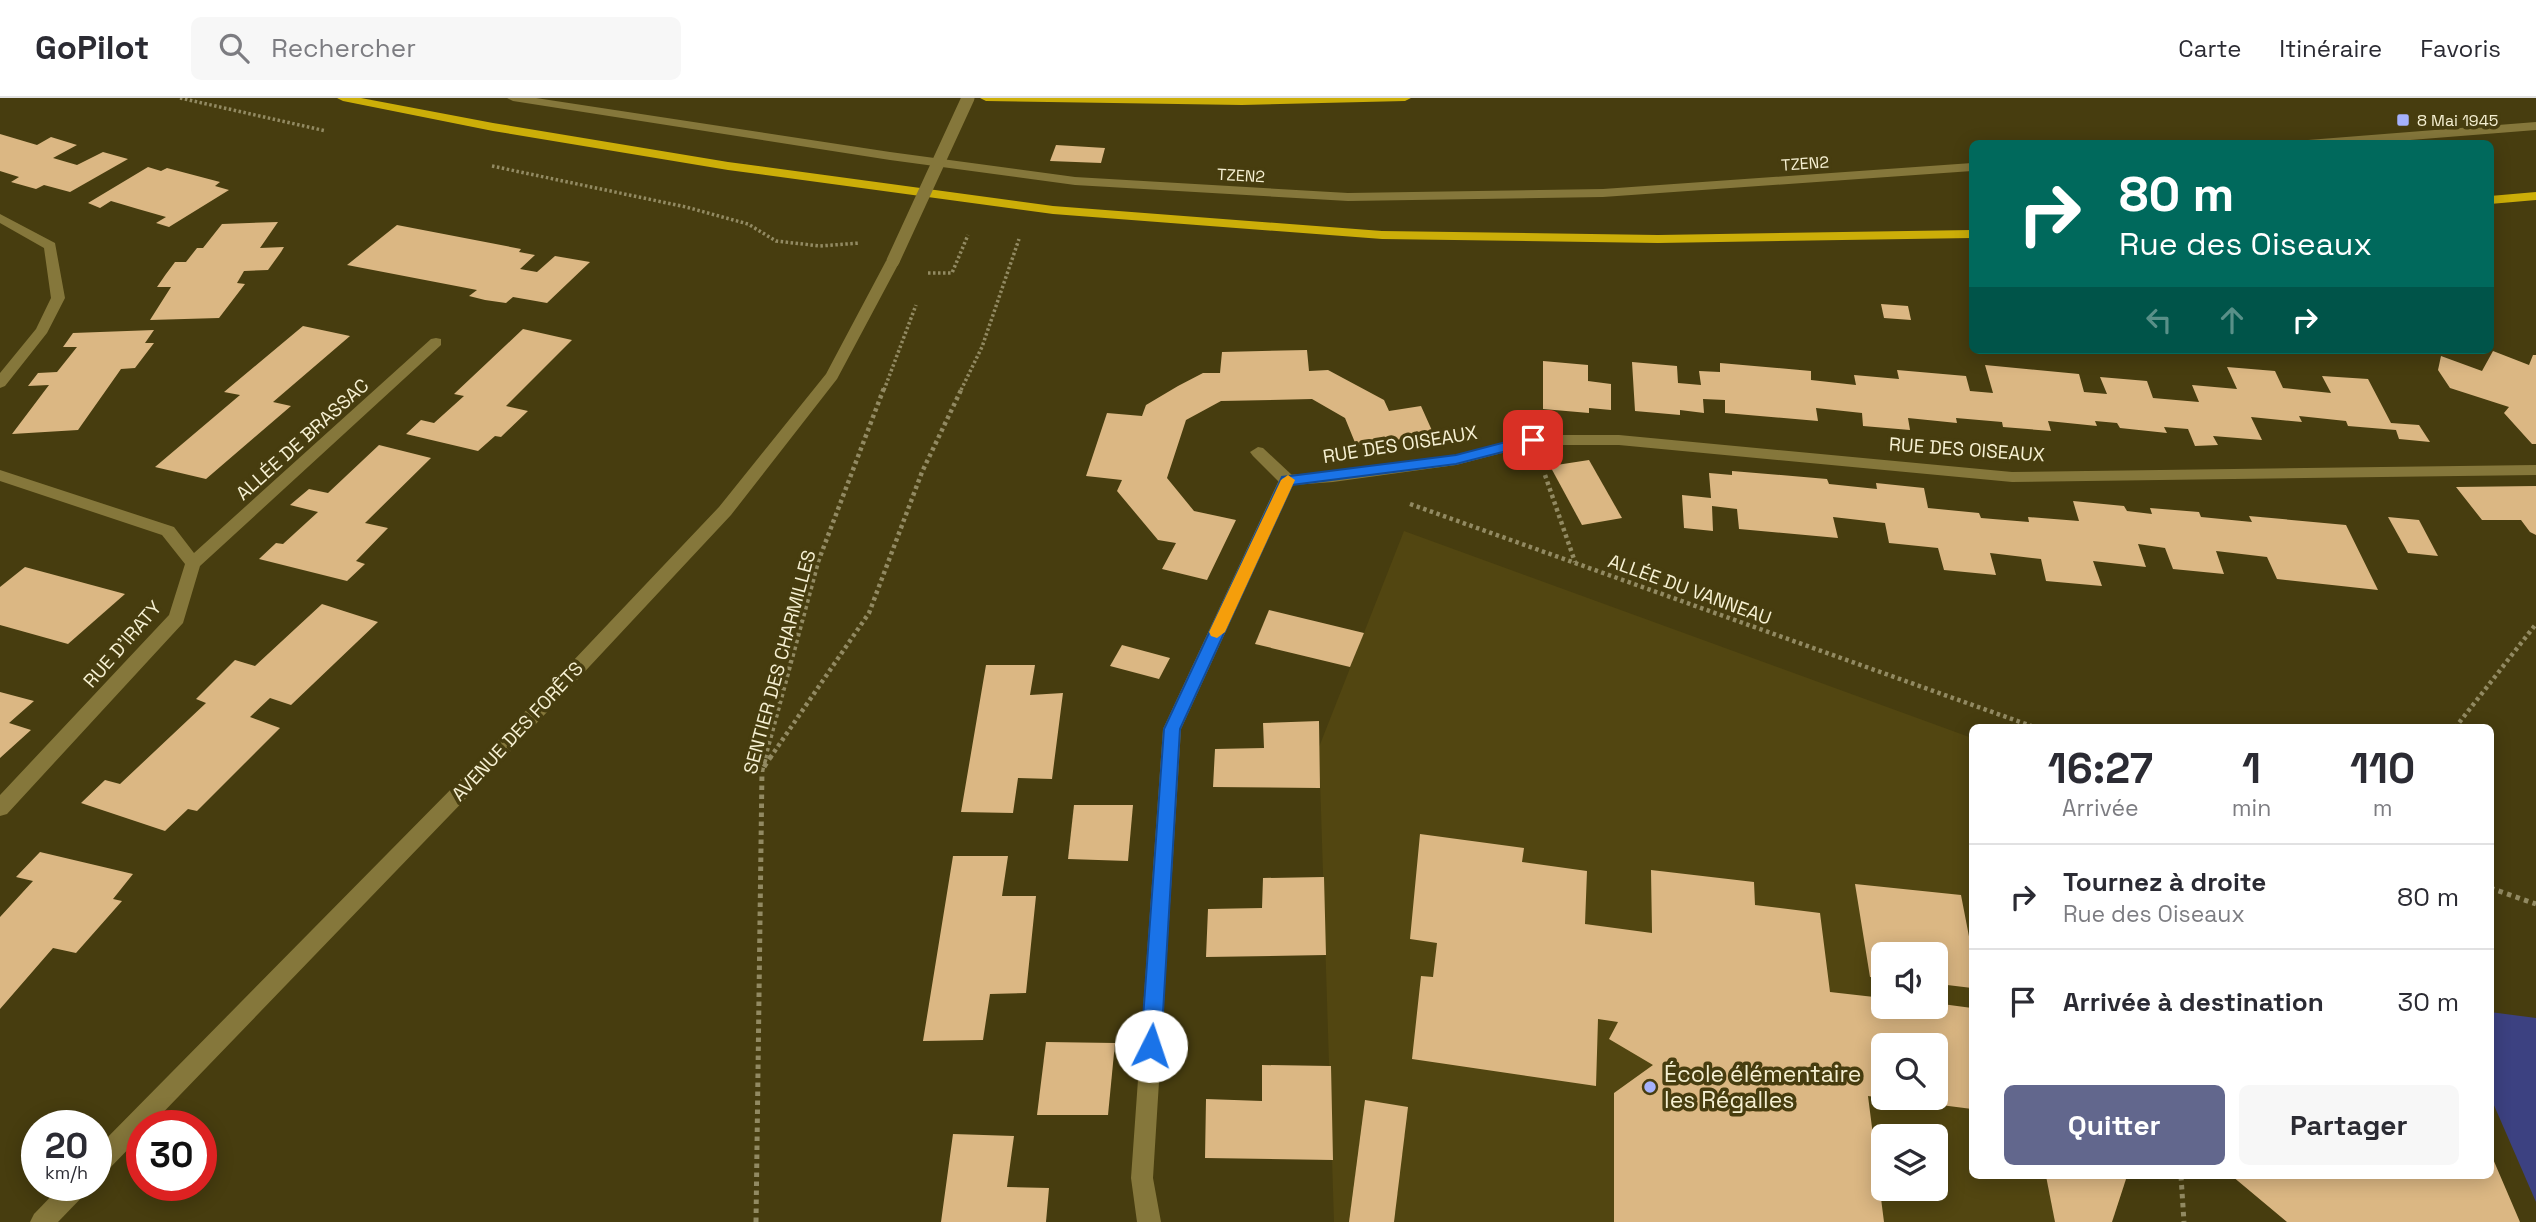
<!DOCTYPE html>
<html lang="fr">
<head>
<meta charset="utf-8">
<style>
	body { margin:0; font-family:"Space Grotesk",sans-serif; background:#f7f7f7; color:#2b2b33; height:100vh; display:flex; flex-direction:column; font-size:26px; white-space:nowrap }
	* { box-sizing:border-box; margin:0 }
	p { font-size:23px; color:#7c7c81 }
	.icon { flex:none; width:38px; height:38px; fill:none; stroke:currentColor; stroke-width:2; stroke-linecap:round; stroke-linejoin:round }
	.map { position:relative; flex:1; overflow:hidden }
	.panel { position:absolute; left:1969px; top:626px; width:525px; height:455px; display:flex; flex-direction:column; background:#fff; border-radius:10px; box-shadow:0 4px 18px #0003 }
	.panel>* { flex:none }
	.top-card { position:absolute; left:1969px; top:42px; width:525px; height:214px; border-radius:10px; box-shadow:0 4px 18px #0003; background:#00695c; color:#fff; overflow:hidden }
	.buttons { position:absolute; left:1871px; top:844px; display:grid; gap:14px }
	.buttons a { display:grid; place-items:center; width:77px; height:77px; border-radius:10px; background:#fff; box-shadow:0 4px 18px #0003; font-size:35px }
	.speed { position:absolute; left:21px; top:1012px; display:flex; gap:14px; font-size:35px; font-weight:700; text-align:center }
	.speed>* { display:grid; place-content:center; width:91px; height:91px; border-radius:50%; background:#fff; box-shadow:0 4px 18px #0003; line-height:1 }
	.speed small { font-size:18px; font-weight:400 }
	.speed .limit { border:10px solid #d22; background:#fff; color:#111 }
	.pin { position:absolute; display:grid; place-items:center; width:60px; height:60px; color:#fff; margin:-30px; border-radius:14px; box-shadow:0 4px 10px #0006 }
	.me { position:absolute; width:77px; margin:-38px; rotate:4deg; stroke-linejoin:round; filter:drop-shadow(0 0 5px #0008) }
	.turn { display:flex; align-items:center; gap:24px; height:147px; padding:0 35px; font-size:32px }
	.turn .icon { width:91px; height:91px; stroke-width:2.5 }
	.turn b { display:block; font-size:49px; line-height:60px }
	.lanes { display:flex; align-items:center; height:66px; padding:0 35px; background:#0003; justify-content:center; gap:35px; direction:ltr }
	.lanes .off { opacity:.35 }
	.eta { display:flex; justify-content:space-evenly; align-items:center; height:119px; text-align:center }
	.eta b { font-size:42px; font-weight:600; line-height:49px }
	.button { display:flex; gap:14px; margin-top:auto; padding:14px 35px }
	.button a { flex:1; height:80px; border-radius:10px; background:#62678d; color:#fff; font-size:28px; font-weight:600; line-height:80px; text-align:center }
	.button a+a { background:#f7f7f7; color:#2b2b33 }
	ul { padding:0; list-style:none }
	li { display:flex; align-items:center; gap:21px; height:105px; padding:0 35px; border-top:2px solid #e1e1e2 }
	li div { flex:1 }
	li b { display:block; font-size:26px }
	li em { font-style:normal }
	header { display:flex; align-items:center; gap:42px; box-sizing:border-box; height:98px; padding:0 35px; background:#fff; border-bottom:2px solid #e1e1e2 }
	header strong { font-size:33px }
	nav { display:flex; gap:38px; margin-inline-start:auto; font-size:24px }
	.search { width:490px; height:63px; background:#f7f7f7; display:flex; align-items:center; gap:18px; box-sizing:border-box; padding:0 24px; border-radius:10px; color:#7c7c81; font-size:26px }
	.map>svg:first-child { display:block }
	.built { fill:#524611; fill-rule:evenodd }
	.green { fill:#3c4181 }
	.building { fill:#dbb783 }
	.lines { fill:none; stroke-linecap:round; stroke-linejoin:round }
	.path-far2 { stroke:#928a62; stroke-width:3.5; stroke-dasharray:2.5 2.5; stroke-linecap:butt }
	.path-far1 { stroke:#928a62; stroke-width:4.5; stroke-dasharray:3.5 3.5; stroke-linecap:butt }
	.path { stroke:#928a62; stroke-width:5; stroke-dasharray:4.5 4.5; stroke-linecap:butt }
	.service { fill:#85773b; fill-rule:evenodd }
	.minor { fill:#85773b; fill-rule:evenodd }
	.primary { fill:#ccae08; fill-rule:evenodd }
	.minor-bridge { stroke:#85773b; stroke-width:13 }
	.route { fill:#1a73e8; stroke:#114b97; stroke-width:2 }
	.slow { fill:#f59e0b }
	.poi-dot { fill:#a5b1fc; stroke:#473d0f; stroke-width:2.5 }
	.labels { text-anchor:middle; stroke-width:7; stroke-linejoin:round; paint-order:stroke }
	.far-poi-label { font-size:16px; fill:#f6f0d2; stroke:#473d0f; text-anchor:start }
	.far-street-label { font-size:16px; fill:#f6f0d2; stroke:#473d0f }
	.street-label { font-size:19px; fill:#f6f0d2; stroke:#473d0f }
	.near-poi-label { font-size:23px; fill:#f6f0d2; stroke:#473d0f; text-anchor:start }
</style>
</head>
<body>
<header>
<strong>GoPilot</strong>
<div class="search"><svg class="icon" aria-label="search" viewBox="0 0 24 24"><circle cx="10" cy="10" r="6"/><path d="M15 15l6 6"/></svg>Rechercher</div>
<nav><a>Carte</a><a>Itinéraire</a><a>Favoris</a></nav>
</header>
<div class="map">
<svg width="2536" height="1124" viewBox="0 0 2536 1124">
	<rect width="100%" height="100%" fill="#473d0f"/>
	<path class="built" d="M1404 433 1972 640V1078H2127L2112 1124H1334L1319 649ZM1883 856H1936V908H1883ZM1883 947H1936V999H1883ZM1883 1038H1936V1090H1883Z"/>
	<path class="green" d="M2490 914 2536 920V1104L2490 998Z"/>
	<g class="building">
		<path d="M0 36 37 47 51 39 77 47 53 60 77 67 103 54 128 61 70 94 44 87 36 91 11 84 19 79 0 73Z"/>
		<path d="M1056 47 1105 50 1101 65 1050 63Z"/>
		<path d="M148 69 161 73 167 70 220 84 215 88 229 92 169 129 156 125 166 119 138 111 111 103 100 110 88 105Z"/>
		<path d="M278 124 260 150 284 149 281 154 268 172 244 173 237 185 245 186 219 220 150 222 171 189H157L166 176 175 164H186L197 150H203L222 126Z"/>
		<path d="M397 127 521 151 519 154 535 157 520 171 537 174 555 158 590 164 547 205 513 199 506 205 485 202 469 198 477 192 347 167Z"/>
		<path d="M1881 206 1908 208 1911 222 1884 220Z"/>
		<path d="M303 228 350 238 273 304 291 308 206 381 155 369 240 297 224 294Z"/>
		<path d="M523 231 572 242 506 308 528 313 501 339 495 338 478 353 406 336 421 322 434 325 464 298 454 296Z"/>
		<path d="M154 232 145 245H154L135 270 121 271 78 332 12 336 49 287 28 288 38 275 57 274 77 249H63L73 235Z"/>
		<path d="M1307 252 1309 273 1328 272 1384 302 1389 313 1421 308 1434 337 1356 347 1345 320 1312 301 1221 303 1186 322 1167 380 1194 413 1236 422 1207 482 1162 471 1176 445 1158 442 1117 393 1122 382 1086 378 1107 315 1142 318 1146 307 1178 288 1203 275H1220L1222 254Z"/>
		<path d="M2493 253 2529 267 2533 257H2536V346H2532L2504 315 2509 309 2450 290 2438 272 2441 258 2482 273Z"/>
		<path d="M1543 263 1588 267V283L1611 286V312L1589 310V315L1543 311Z"/>
		<path d="M1632 264 1677 268 1678 285 1701 287 1699 273 1720 274V265L1811 273V282L1856 287 1854 277 1899 281 1897 272 1966 278 1970 293 1993 295 1985 267 2079 276 2084 294 2107 296 2100 279 2147 283 2153 300 2199 304 2192 287 2237 291 2227 269 2275 273 2283 290 2331 295 2322 278 2368 281 2391 325 2419 327 2430 344 2399 341 2396 332 2348 328 2346 323 2299 318 2302 324 2251 319 2262 342 2213 338 2218 347 2195 348 2188 331 2164 329 2167 335 2120 330 2117 325 2095 323 2097 328 2048 323 2051 333 2003 329 2002 324 1956 320 1957 325 1908 320 1910 332 1863 328 1862 315 1816 310 1818 323 1725 315V302L1703 301 1704 315 1680 312V317L1635 313Z"/>
		<path d="M379 347 431 360 365 425 388 430 356 463 365 466 347 483 259 461 276 445 283 446 318 414 290 407 309 391 328 395Z"/>
		<path d="M1589 362 1622 420 1582 427 1550 368Z"/>
		<path d="M1732 373 1827 381 1829 386 1877 391 1876 385 1924 390 1928 410 1979 415 1981 420 2029 424 2028 419 2079 423 2073 403 2124 408 2127 413 2152 416 2150 410 2199 414 2201 419 2252 424 2249 418 2346 427 2378 492 2277 481 2267 459 2216 453 2224 476 2173 471 2165 450 2138 446 2146 469 2093 463 2102 488 2046 483 2041 461 1990 455 1996 477 1944 472 1938 450 1889 445 1885 425 1833 419 1838 440 1739 431 1737 411 1712 408 1713 433 1684 430 1682 397 1711 400 1709 375 1732 377Z"/>
		<path d="M2536 388V437L2530 434 2521 422H2482L2456 389Z"/>
		<path d="M2388 419 2419 422 2438 458 2408 455Z"/>
		<path d="M25 469 125 496 68 546 0 527V489Z"/>
		<path d="M322 506 378 524 291 607 270 600 250 619 280 630 197 713 188 711 165 733 81 705 105 682 120 686 206 605 196 601 235 562 255 568Z"/>
		<path d="M1269 512 1364 535 1350 569 1255 546Z"/>
		<path d="M1122 547 1170 560 1159 581 1110 568Z"/>
		<path d="M986 567H1035L1030 597 1063 595 1052 681 1018 680 1013 715 961 714Z"/>
		<path d="M0 594 34 603 9 625 31 632 0 660Z"/>
		<path d="M1319 623 1320 690 1213 689 1215 651 1264 650 1263 625Z"/>
		<path d="M1074 707H1133L1128 763 1068 761Z"/>
		<path d="M1420 736 1524 750 1522 764 1587 773 1585 826 1652 835 1651 772 1754 784 1755 807 1820 815 1830 894 1883 900V908H1936V856H1883V881L1870 879 1855 786 1961 797 1972 854V890L1939 886 1942 906 1972 910V1011L1894 1001 1936 999V947H1883V1000L1868 998 1884 1124H1614V995L1653 967 1609 941 1618 924 1598 921 1596 988 1412 961 1421 878 1433 879 1437 845 1410 841Z"/>
		<path d="M40 754 133 776 113 801 122 803 76 855 53 850 0 911V819L33 783 16 779Z"/>
		<path d="M953 758H1008L1002 798H1036L1026 895 990 896 983 942 923 943Z"/>
		<path d="M1324 779 1326 857 1206 859 1208 811 1262 810 1263 780Z"/>
		<path d="M1046 944 1115 945 1108 1017H1037Z"/>
		<path d="M1262 967 1331 968 1333 1062 1205 1060 1206 1001 1262 1003Z"/>
		<path d="M1365 1002 1408 1009 1394 1124H1349Z"/>
		<path d="M953 1036 1014 1038 1007 1089 1049 1090 1046 1124H941Z"/>
		<path d="M2490 1054 2520 1124H2287L2232 1078H2490Z"/>
		<path d="M2046 1078H2127L2112 1124H2055Z"/>
	</g>
	<g class="lines">
		<g class="path-far2">
			<path d="M180 0 326 33"/>
			<path d="M492 68 686 109 748 126 776 143 820 148 860 145"/>
			<path d="M928 175H952L968 137"/>
			<path d="M884 292 916 207"/>
			<path d="M961 292 982 249 1019 141"/>
		</g>
		<g class="path-far1">
			<path d="M1545 377 1575 464"/>
			<path d="M1410 406 2037 630"/>
			<path d="M2455 630 2536 526"/>
			<path d="M765 660 818 464 884 290"/>
			<path d="M770 660 869 515 922 374 962 290"/>
		</g>
		<g class="path">
			<path d="M764 669 771 658"/>
			<path d="M2490 790 2536 806"/>
			<path d="M2181 1078 2184 1124"/>
			<path d="M756 1124 762 672 766 658"/>
		</g>
		<g class="service">
			<path d="M507 0H536L890 54 1075 79 1348 95 1603 91 1972 65V73L1603 99 1348 103 1075 87 890 62 513 3Z"/>
			<path d="M2536 24V32L2360 46H2302L2308 42Z"/>
			<path d="M1258 349 1263 350 1293 378 1295 382 1293 386H1281L1253 358 1250 354Z"/>
		</g>
		<g class="minor">
			<path d="M0 116 55 145 65 200 47 235 5 288 0 290V275L36 231 51 200 44 150 0 125Z"/>
			<path d="M893 159 900 163 837 281 731 417 477 689 151 1027H142V1037L104 1076 96 1079V1051L463 679 719 409 826 276 886 163Z"/>
			<path d="M436 240 441 241V247L200 468 183 525 7 716 0 718V697L169 517 185 466 162 437 0 383V372L174 429 194 455 431 241Z"/>
			<path d="M1533 337H1619L2012 374 2536 367V377L2012 384 1619 347H1533L1456 367 1333 384 1293 387 1181 631 1153 1080 1161 1124H1137L1131 1080 1163 631 1279 382 1287 377 1333 374 1456 357Z"/>
			<path d="M62 1087H90L86 1095 58 1124H30L34 1116Z"/>
		</g>
		<g class="primary">
			<path d="M337 0H361L493 25 728 64 1053 108 1382 133 1658 137 1972 132V140L1658 145 1382 141 1053 116 728 72 493 33 343 3Z"/>
			<path d="M980 0H1411L1405 3 1242 7 986 3Z"/>
			<path d="M2536 94V102L2490 106V98Z"/>
		</g>
		<path class="minor-bridge" d="M893 163 968 0"/>
	</g>
	<path class="route" d="M1533 337 1540 342 1538 345 1456 366 1292 387 1180 631 1161 948 1158 955 1151 957 1144 955 1141 948 1164 631 1282 379 1456 357Z"/>
	<path class="slow" d="M1288 377 1295 382 1225 534 1217 540 1211 538 1209 534 1281 382Z"/>
	<g class="poi-dot">
		<rect x="2396" y="15" width="14" height="14" rx="3.5"/>
		<circle cx="1650" cy="989" r="7"/>
	</g>
	<g class="labels">
		<g class="far-poi-label">
			<text x="2417" y="28">8 Mai 1945</text>
		</g>
		<g class="far-street-label">
			<text transform="translate(1805 65) rotate(-4)" y="6">TZEN2</text>
			<text transform="translate(1241 77) rotate(3)" y="6">TZEN2</text>
		</g>
		<g class="street-label">
			<text transform="translate(302 341) rotate(-42)" y="7">ALLÉE DE BRASSAC</text>
			<text transform="translate(1400 346) rotate(-9)" y="7">RUE DES OISEAUX</text>
			<text transform="translate(1967 351) rotate(4)" y="7">RUE DES OISEAUX</text>
			<text transform="translate(1690 491) rotate(20)" y="7">ALLÉE DU VANNEAU</text>
			<text transform="translate(122 546) rotate(-49)" y="7">RUE D'IRATY</text>
			<text transform="translate(779 564) rotate(-75)" y="7">SENTIER DES CHARMILLES</text>
			<text transform="translate(517 633) rotate(-47)" y="7">AVENUE DES FORÊTS</text>
		</g>
		<g class="near-poi-label">
			<text x="1664" y="984">École élémentaire<tspan x="1664" dy="26">les Régalles</tspan></text>
		</g>
	</g>
</svg>
<div class="buttons">
<a><svg class="icon" aria-label="sound" viewBox="0 0 24 24"><path d="M4 9h4l5-4v14l-5-4H4zM17 9q2 3 0 6"/></svg></a>
<a><svg class="icon" aria-label="search" viewBox="0 0 24 24"><circle cx="10" cy="10" r="6"/><path d="M15 15l6 6"/></svg></a>
<a><svg class="icon" aria-label="layers" viewBox="0 0 24 24"><path d="M12 4l9 5-9 5-9-5zM3 14l9 5 9-5"/></svg></a>
</div>
<div class="speed"><div>20<small>km/h</small></div><div class="limit">30</div></div>
<div class="pin" style="left:1533px;top:342px;background:#d93025"><svg class="icon" aria-label="arrive" viewBox="0 0 24 24"><path d="M6 21V4h12l-3 4 3 4H6"/></svg></div>
<svg class="me" style="left:1151px;top:948px" viewBox="-20 -20 40 40"><circle r="19" fill="#fff"/><path d="M0-13L10 11 0 6-10 11z" fill="#1a73e8"/></svg>
<div class="top-card">
<div class="turn"><svg class="icon" aria-label="right" viewBox="0 0 24 24"><path d="M7 20v-9h11M14 6l5 5-5 5"/></svg><div><b>80 m</b>Rue des Oiseaux</div></div>
<div class="lanes"><svg class="icon off" aria-label="left" viewBox="0 0 24 24"><path d="M17 20v-9H6M10 6l-5 5 5 5"/></svg><svg class="icon off" aria-label="ahead" viewBox="0 0 24 24"><path d="M12 20V5M6 11l6-6 6 6"/></svg><svg class="icon" aria-label="right" viewBox="0 0 24 24"><path d="M7 20v-9h11M14 6l5 5-5 5"/></svg></div>
</div>
<section class="panel">
<div class="eta">
<div><b>16:27</b><p>Arrivée</p></div>
<div><b>1</b><p>min</p></div>
<div><b>110</b><p>m</p></div>
</div>
<ul>
<li><svg class="icon" aria-label="right" viewBox="0 0 24 24"><path d="M7 20v-9h11M14 6l5 5-5 5"/></svg><div><b>Tournez à droite</b><p>Rue des Oiseaux</p></div><em>80 m</em></li>
<li><svg class="icon" aria-label="arrive" viewBox="0 0 24 24"><path d="M6 21V4h12l-3 4 3 4H6"/></svg><div><b>Arrivée à destination</b></div><em>30 m</em></li>
</ul>
<div class="button"><a>Quitter</a><a>Partager</a></div>
</section>
</div>
</body>
</html>
